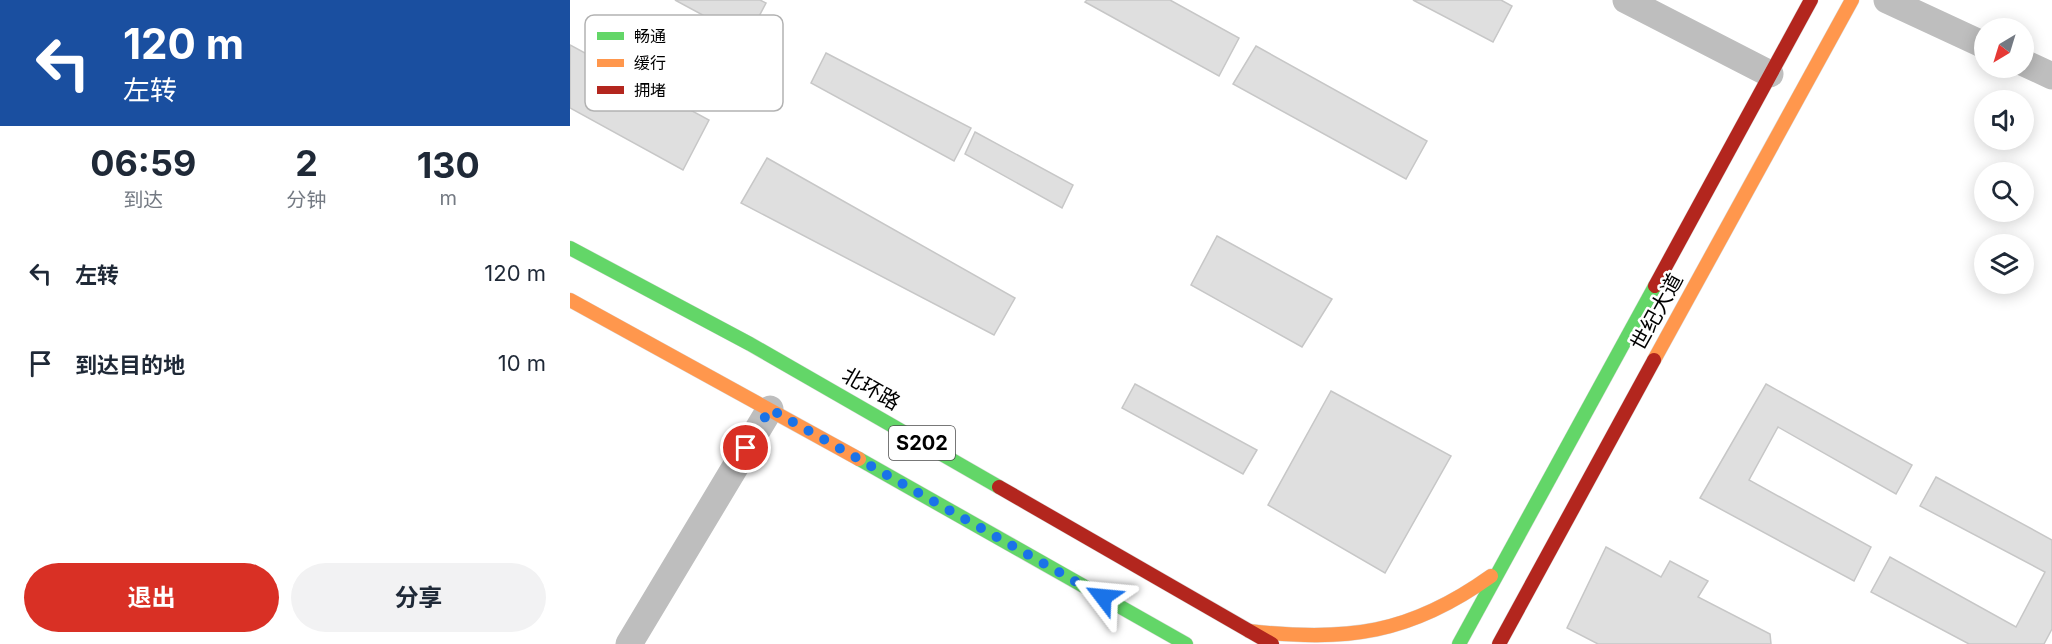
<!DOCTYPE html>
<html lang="zh">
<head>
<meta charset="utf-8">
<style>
	body { margin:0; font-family:Inter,"Noto Sans SC",sans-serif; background:#f2f2f3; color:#1f2937; height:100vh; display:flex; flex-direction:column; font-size:22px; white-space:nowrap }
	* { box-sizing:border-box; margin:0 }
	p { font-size:20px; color:#747a83 }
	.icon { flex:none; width:33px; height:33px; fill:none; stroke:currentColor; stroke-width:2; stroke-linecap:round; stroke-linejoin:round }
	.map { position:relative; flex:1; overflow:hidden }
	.details { display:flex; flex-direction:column; background:#fff; width:570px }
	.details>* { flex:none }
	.guide { background:#1a4fa0; color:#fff; overflow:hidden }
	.needle { width:39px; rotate:218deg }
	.buttons { position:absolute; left:1404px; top:18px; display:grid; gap:12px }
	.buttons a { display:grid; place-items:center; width:60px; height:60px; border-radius:50%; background:#fff; box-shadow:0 3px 15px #0003; font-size:30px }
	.pin { position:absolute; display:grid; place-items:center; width:51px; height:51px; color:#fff; margin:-26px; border:3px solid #fff; border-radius:50%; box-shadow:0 2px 6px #0007 }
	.me { position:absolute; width:66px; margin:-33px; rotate:299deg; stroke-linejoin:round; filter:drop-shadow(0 0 4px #0008) }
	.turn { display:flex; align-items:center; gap:21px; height:126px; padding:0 24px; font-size:27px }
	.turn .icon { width:78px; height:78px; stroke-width:2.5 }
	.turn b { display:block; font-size:42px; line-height:51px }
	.eta { display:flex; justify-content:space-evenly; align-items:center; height:102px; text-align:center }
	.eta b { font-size:36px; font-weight:700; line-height:42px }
	.cta { display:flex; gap:12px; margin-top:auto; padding:12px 24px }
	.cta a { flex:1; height:69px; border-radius:36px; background:#d93025; color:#fff; font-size:24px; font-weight:700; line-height:69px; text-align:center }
	.cta a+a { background:#f2f2f3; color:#1f2937 }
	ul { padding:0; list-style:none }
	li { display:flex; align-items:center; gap:18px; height:90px; padding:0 24px }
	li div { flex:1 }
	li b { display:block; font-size:22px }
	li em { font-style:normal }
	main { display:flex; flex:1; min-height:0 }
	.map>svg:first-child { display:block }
	.building { fill:#dfdfdf; stroke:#c7c7c7; stroke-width:1.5 }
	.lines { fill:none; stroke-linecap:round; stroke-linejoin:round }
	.fast-casing { stroke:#dbdbdb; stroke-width:15 }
	.slow-casing { stroke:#dbdbdb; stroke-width:15 }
	.jam-casing { stroke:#dbdbdb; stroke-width:15 }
	.street { stroke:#bebebe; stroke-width:27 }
	.fast { stroke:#63d668; stroke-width:14 }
	.slow { stroke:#ff974d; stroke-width:14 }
	.jam { stroke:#b3261e; stroke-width:14 }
	.route { stroke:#1a73e8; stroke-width:10; stroke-dasharray:0 18 }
	.labels { text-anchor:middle; stroke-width:5; stroke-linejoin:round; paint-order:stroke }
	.shield { fill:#fff; stroke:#4c4c4c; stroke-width:1.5 }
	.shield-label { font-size:20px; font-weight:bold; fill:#000 }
	.street-label { font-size:21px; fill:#000; stroke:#fff }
	.key { fill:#fff; stroke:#b2b2b2; stroke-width:1.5 }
	.key-label { font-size:16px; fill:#000 }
</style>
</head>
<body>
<main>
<section class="details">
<div class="guide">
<div class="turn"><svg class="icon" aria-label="left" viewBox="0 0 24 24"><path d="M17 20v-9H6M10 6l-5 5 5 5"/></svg><div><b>120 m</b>左转</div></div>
</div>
<div class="eta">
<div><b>06:59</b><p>到达</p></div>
<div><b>2</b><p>分钟</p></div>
<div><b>130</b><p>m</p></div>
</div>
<ul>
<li><svg class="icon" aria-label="left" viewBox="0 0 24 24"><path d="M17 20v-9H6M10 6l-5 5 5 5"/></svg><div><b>左转</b></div><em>120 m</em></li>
<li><svg class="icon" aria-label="arrive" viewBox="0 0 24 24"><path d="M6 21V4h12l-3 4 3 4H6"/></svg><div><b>到达目的地</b></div><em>10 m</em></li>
</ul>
<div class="cta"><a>退出</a><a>分享</a></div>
</section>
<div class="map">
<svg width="1482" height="644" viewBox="0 0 1482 644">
	<rect width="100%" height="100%" fill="#fff"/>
	<g class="building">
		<path d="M105 0H190L196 3 177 39Z"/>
		<path d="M517 0H600L669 38 649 76 515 2Z"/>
		<path d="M843 0H931L942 6 923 42Z"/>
		<path d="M0 45 139 120 113 170 0 108Z"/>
		<path d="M686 46 857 141 836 179 663 84Z"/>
		<path d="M256 53 401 128 384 161 241 83Z"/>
		<path d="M405 132 503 185 492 208 395 154Z"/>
		<path d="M197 158 445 298 424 335 171 203Z"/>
		<path d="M647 236 762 299 732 347 621 285Z"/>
		<path d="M565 384 687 450 673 474 552 408Z"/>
		<path d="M1196 384 1342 465 1326 494 1208 427 1179 480 1301 547 1284 581 1130 498Z"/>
		<path d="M761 391 881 456 815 573 698 505Z"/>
		<path d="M1366 477 1482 540V629L1474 644H1399L1301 592 1320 557 1446 627 1475 572 1350 506Z"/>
		<path d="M1036 547 1091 577 1100 561 1138 581 1128 597 1200 634 1201 644H1028L997 628Z"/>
	</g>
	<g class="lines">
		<defs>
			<g id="fast">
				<path d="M0 248 180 344 429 487"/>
				<path d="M289 459 616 644"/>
				<path d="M889 644 1085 286"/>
			</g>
			<g id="slow">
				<path d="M0 300 289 459"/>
				<path d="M1084 360 1282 0"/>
				<path d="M679 631C777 642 840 634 921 576"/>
			</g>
			<g id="jam">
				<path d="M1085 286 1241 0"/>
				<path d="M429 487 702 644"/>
				<path d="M929 644 1084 360"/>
			</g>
		</defs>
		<use href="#fast" class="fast-casing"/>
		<use href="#slow" class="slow-casing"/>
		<use href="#jam" class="jam-casing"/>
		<g class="street">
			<path d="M1056 0 1200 74"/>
			<path d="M1317 0 1414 45"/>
			<path d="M1454 63 1482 76"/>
			<path d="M59 644 200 409"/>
		</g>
		<use href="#fast" class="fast"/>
		<use href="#slow" class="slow"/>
		<use href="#jam" class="jam"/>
	</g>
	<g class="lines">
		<path class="route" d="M176 448 200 409 533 597"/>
	</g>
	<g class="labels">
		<rect class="shield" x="319" y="426" width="66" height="34" rx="4.5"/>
		<g class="shield-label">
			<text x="352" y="450">S202</text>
		</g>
		<g class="street-label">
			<text transform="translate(1087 312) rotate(-61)" y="7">世纪大道</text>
			<text transform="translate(301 389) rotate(30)" y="7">北环路</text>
		</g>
	</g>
	<rect x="15" y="15" width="198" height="96" rx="9" class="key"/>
	<rect x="27" y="32" width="27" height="8" fill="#63d668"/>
	<rect x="27" y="59" width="27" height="8" fill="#ff974d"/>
	<rect x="27" y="86" width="27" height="8" fill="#b3261e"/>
	<g class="key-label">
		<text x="64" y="42">畅通</text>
		<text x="64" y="69">缓行</text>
		<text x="64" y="96">拥堵</text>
	</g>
</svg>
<div class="buttons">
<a><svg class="needle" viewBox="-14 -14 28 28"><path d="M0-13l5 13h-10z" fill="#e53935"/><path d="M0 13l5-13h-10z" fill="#747a83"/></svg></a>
<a><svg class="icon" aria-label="sound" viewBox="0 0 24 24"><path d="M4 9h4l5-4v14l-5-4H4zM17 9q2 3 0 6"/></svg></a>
<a><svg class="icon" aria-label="search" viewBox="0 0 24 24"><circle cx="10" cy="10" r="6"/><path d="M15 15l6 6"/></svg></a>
<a><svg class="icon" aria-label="layers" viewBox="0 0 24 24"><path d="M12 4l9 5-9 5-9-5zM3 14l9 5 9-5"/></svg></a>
</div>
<div class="pin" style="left:176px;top:448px;background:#d93025"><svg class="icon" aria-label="arrive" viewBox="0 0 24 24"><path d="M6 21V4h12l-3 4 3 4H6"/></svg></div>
<svg class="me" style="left:533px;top:597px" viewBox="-20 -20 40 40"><path d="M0-17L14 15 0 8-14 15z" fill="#1a73e8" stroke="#fff" stroke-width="4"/></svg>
</div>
</main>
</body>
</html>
